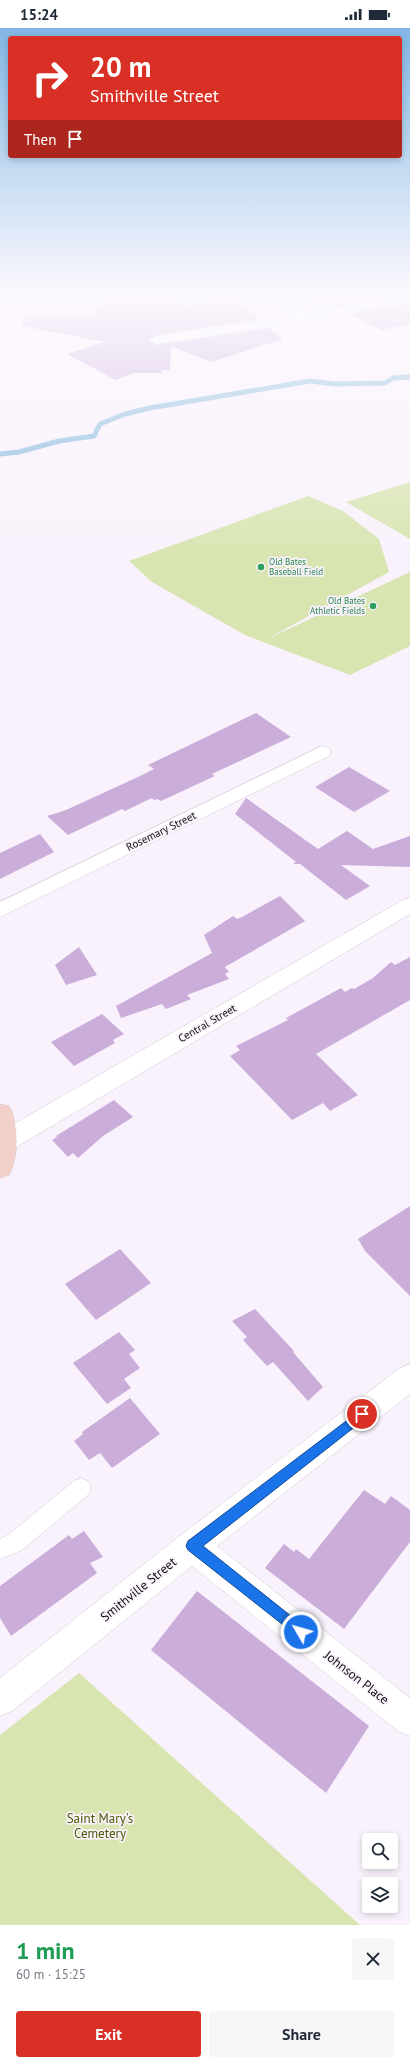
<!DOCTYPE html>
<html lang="en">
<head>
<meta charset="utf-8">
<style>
	body { margin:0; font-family:"PT Sans",sans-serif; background:#f6f6f7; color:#1f2937; height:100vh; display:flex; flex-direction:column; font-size:15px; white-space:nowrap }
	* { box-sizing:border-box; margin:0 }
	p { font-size:13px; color:#747a83 }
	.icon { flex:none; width:22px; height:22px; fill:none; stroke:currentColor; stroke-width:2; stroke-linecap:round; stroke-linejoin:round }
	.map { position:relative; height:1897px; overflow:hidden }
	.panel { display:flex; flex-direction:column; background:#fff; flex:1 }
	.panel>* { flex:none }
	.hud { position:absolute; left:8px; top:8px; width:394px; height:122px; border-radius:4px; box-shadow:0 2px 6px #0003; background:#d93025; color:#fff; overflow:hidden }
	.fabs { position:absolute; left:362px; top:1805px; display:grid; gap:8px }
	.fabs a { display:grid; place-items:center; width:36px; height:36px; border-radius:4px; background:#fff; box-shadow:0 2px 6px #0003; font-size:20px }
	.pin { position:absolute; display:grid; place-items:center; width:34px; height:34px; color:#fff; margin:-17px; border:2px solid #fff; border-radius:50%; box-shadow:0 1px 4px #0007 }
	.me { position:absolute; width:44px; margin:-22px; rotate:308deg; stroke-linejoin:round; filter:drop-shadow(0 0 3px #0008) }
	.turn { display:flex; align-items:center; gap:14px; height:84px; padding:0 16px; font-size:18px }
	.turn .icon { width:52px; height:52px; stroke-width:2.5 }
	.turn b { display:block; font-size:28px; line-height:34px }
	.then { display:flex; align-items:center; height:38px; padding:0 16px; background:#0003; gap:8px; font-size:15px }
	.round { display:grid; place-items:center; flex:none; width:42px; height:42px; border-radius:4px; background:#f6f6f7 }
	.overview { display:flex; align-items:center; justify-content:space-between; height:68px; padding:0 16px }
	h1 { font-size:24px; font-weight:700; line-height:30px; color:#1e9e55 }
	.action { display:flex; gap:8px; margin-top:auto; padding:8px 16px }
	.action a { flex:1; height:46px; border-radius:4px; background:#d93025; color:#fff; font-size:16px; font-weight:700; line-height:46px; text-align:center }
	.action a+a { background:#f6f6f7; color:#1f2937 }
	.status { display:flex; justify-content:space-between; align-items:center; height:28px; padding:0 20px; background:#fff; direction:ltr }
	.status svg { height:11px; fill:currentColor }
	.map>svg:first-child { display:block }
	.green { fill:#d8e5b1 }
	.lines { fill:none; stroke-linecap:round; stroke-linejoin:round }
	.stream { stroke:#88badb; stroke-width:5 }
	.building { fill:#cbadda }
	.service-casing { stroke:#d0c9d3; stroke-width:1 }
	.minor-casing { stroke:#d0c9d3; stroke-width:1 }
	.secondary-casing { stroke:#d0c9d3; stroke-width:1 }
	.service { fill:#fff; fill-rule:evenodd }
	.minor { fill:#fff; fill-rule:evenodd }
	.secondary { fill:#f2d1ca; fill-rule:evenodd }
	.route { fill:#1a73e8; stroke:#114b97 }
	.leisure-dot { fill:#2e9e5b; stroke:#f9f2fc; stroke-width:1.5 }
	.labels { text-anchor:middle; stroke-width:3.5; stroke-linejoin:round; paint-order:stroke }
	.far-leisure-label { font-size:9px; fill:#27864d; stroke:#f9f2fc; text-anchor:start }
	.street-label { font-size:11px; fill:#110f12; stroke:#f9f2fc }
	.near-street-label { font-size:13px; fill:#110f12; stroke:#f9f2fc }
	.near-park-label { font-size:13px; fill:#4d5903; stroke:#f9f2fc }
</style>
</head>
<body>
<div class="status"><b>15:24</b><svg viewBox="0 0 49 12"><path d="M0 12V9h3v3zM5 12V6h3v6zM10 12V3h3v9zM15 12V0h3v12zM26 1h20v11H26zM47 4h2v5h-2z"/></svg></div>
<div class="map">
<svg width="410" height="1897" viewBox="0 0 410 1897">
	<rect width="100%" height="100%" fill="#f9f2fc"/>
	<g class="green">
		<path d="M410 454V511L346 474Z"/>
		<path d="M308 468 343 483 379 511 389 544 267 611 410 544V618L350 647 245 607 152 554 129 533Z"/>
		<path d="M79 1645 360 1897H0V1707Z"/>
	</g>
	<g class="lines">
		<path class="stream" d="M0 426 19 424 59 413 94 408 100 396 125 386 150 380 310 353 335 356 385 355 393 350 410 349"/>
	</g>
	<g class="building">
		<path d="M304 264H410V265L335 279Z"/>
		<path d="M123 265 181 275 184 278 237 271 260 291 156 307 149 312 155 317 270 300 283 311 211 334 171 318 170 342H162L161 345H133L116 352 67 326 105 314 22 298V289L97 286 94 284Z"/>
		<path d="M410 274V296L382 302 349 286Z"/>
		<path d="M256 685 291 709 212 746 215 748 161 773 157 771 154 772 152 770 125 783 122 781 68 807 47 788 66 782 138 749 154 741 148 737Z"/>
		<path d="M349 739 390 763 354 784 315 759Z"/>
		<path d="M246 770 318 821 347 803 373 821 410 808V839L341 837 370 858 346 872 300 836H293L296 834 235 786Z"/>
		<path d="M40 806 54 824 0 851V825Z"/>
		<path d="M280 868 305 893 225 939 229 944 225 946 229 951 187 967 191 971 166 981 162 976 121 990 116 978 212 925 204 907 233 888 237 891 242 889Z"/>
		<path d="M79 919 97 947 66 957 55 937Z"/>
		<path d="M410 929V972L316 1026 358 1067 330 1083 323 1075 292 1092 230 1028 240 1022 236 1018 288 992 286 990 341 960 345 964 352 960 354 961 373 950 391 934 395 937Z"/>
		<path d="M102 986 124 1006 113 1012 115 1015 74 1038 51 1014Z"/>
		<path d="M114 1072 133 1089 103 1108 78 1130 73 1125 68 1129 52 1112 57 1109 56 1108Z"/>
		<path d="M410 1178V1268L365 1223 358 1211Z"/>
		<path d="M120 1221 151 1255 96 1292 65 1256Z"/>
		<path d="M255 1281 294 1323 293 1324 323 1359 308 1373 273 1334 267 1338 243 1312 247 1309 232 1293Z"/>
		<path d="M119 1304 135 1322 129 1326 140 1340 124 1351 131 1360 107 1376 73 1335Z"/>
		<path d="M130 1370 160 1406 112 1440 100 1425 89 1432 74 1413 83 1406 82 1404Z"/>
		<path d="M364 1462 385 1476 391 1468 410 1482V1514L344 1601 265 1540 284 1516 294 1524 296 1521 309 1531Z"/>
		<path d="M84 1503 103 1529 90 1535 97 1545 11 1608 0 1590V1558L69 1507 72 1511Z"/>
		<path d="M197 1563 369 1698 326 1765 151 1622Z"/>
	</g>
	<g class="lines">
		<defs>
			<path id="service" d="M81 1450 88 1453 91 1460 88 1467 22 1522 0 1531V1511L8 1507 74 1453Z"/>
			<g id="minor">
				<path d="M259 264H271L305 286 410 266V272L303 293 156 316 150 312 156 308 293 288Z"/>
				<path d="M322 718 329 720 331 724 329 728 0 889V874Z"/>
				<path d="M410 870V886L13 1121 4 1124 0 1122V1104L403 872Z"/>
				<path d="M410 1336V1366L217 1518 410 1670V1708L398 1703 192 1538 12 1683 0 1688V1650L181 1507 400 1340Z"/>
			</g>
			<path id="secondary" d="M0 1076 9 1078C19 1097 19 1128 9 1147L0 1150Z"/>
		</defs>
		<use href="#service" class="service-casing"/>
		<use href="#minor" class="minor-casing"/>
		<use href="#secondary" class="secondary-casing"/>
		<use href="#service" class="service"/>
		<use href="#minor" class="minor"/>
		<use href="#secondary" class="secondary"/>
	</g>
	<linearGradient id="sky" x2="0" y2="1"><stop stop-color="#81b6e3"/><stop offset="0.5" stop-color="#fcf9fe"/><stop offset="1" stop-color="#fcf9fe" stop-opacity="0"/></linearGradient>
	<rect width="410" height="529" fill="url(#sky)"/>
	<path class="route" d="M362 1381 366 1382 368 1386 366 1390 203 1518 306 1600 308 1604 306 1609 301 1611 188 1522 186 1518 188 1513Z"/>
	<g class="leisure-dot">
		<circle cx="261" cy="539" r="4"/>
		<circle cx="373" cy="578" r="4"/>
	</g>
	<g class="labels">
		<g class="far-leisure-label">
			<text x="269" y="537">Old Bates<tspan x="269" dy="10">Baseball Field</tspan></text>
			<text x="365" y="576" text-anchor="end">Old Bates<tspan x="365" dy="10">Athletic Fields</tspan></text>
		</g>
		<g class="street-label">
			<text transform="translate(161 803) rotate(-26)" y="4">Rosemary Street</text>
			<text transform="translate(207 995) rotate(-30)" y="4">Central Street</text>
		</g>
		<g class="near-street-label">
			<text transform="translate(138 1561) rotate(-39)" y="5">Smithville Street</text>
			<text transform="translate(357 1649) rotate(38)" y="5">Johnson Place</text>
		</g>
		<g class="near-park-label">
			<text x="100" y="1795">Saint Mary's<tspan x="100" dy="15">Cemetery</tspan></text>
		</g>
	</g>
</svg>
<div class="fabs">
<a><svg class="icon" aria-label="search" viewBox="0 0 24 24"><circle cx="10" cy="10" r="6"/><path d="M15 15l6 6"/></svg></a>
<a><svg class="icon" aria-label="layers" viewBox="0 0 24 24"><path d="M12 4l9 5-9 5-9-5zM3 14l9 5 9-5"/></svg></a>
</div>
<div class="pin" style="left:362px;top:1386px;background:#d93025"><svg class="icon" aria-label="arrive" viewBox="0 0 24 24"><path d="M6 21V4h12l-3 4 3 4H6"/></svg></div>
<svg class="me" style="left:301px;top:1604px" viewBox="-20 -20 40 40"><circle r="17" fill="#1a73e8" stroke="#fff" stroke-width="3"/><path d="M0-11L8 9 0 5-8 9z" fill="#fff"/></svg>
<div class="hud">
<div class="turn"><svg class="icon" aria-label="right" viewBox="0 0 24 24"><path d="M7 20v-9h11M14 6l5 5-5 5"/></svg><div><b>20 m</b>Smithville Street</div></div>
<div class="then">Then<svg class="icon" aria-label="arrive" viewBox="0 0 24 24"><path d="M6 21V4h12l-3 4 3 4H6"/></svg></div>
</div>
</div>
<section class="panel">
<div class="overview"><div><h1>1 min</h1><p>60 m · 15:25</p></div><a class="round"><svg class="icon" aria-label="close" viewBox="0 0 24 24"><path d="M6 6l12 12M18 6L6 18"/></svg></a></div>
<div class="action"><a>Exit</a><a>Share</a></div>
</section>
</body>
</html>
